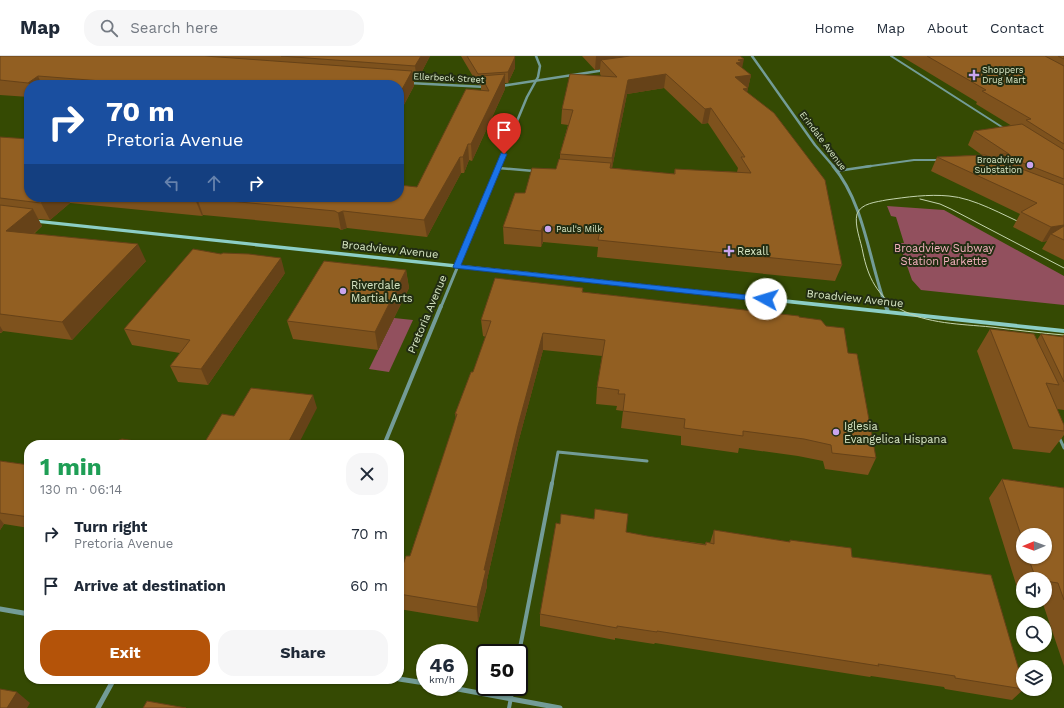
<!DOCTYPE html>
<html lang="en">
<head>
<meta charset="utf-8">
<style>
	body { margin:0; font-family:"Work Sans",sans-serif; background:#f6f6f7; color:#1f2937; height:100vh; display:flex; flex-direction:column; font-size:15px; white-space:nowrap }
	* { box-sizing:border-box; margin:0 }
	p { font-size:13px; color:#747a83 }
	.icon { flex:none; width:22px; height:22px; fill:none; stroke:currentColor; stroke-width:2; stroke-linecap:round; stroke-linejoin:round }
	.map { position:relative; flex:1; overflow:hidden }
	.details { position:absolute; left:24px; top:384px; width:380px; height:244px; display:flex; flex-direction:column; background:#fff; border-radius:16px; box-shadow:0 1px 3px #0004 }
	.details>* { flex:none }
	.hud { position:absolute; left:24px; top:24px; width:380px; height:122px; border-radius:16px; box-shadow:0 1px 3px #0004; background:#1a4fa0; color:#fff; overflow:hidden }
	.needle { width:26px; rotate:269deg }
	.buttons { position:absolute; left:1016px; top:472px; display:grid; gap:8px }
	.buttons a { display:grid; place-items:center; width:36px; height:36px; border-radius:50%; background:#fff; box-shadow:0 1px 3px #0004; font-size:20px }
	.speed { position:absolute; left:416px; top:588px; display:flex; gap:8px; font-size:20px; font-weight:700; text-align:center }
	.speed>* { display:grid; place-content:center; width:52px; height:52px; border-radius:50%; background:#fff; box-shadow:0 1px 3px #0004; line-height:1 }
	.speed small { font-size:10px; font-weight:400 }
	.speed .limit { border:2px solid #111; border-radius:6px; background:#fff; color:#111 }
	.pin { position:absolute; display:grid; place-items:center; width:34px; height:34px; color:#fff; margin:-41px -17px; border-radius:50% 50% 50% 0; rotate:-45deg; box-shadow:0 0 4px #0007 }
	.pin .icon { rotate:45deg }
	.me { position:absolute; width:44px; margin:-22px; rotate:276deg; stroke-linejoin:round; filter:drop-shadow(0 0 3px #0008) }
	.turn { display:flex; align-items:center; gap:14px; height:84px; padding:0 16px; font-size:18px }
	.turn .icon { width:52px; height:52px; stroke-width:2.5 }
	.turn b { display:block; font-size:28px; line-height:34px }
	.lanes { display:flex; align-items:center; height:38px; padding:0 16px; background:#0003; justify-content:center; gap:20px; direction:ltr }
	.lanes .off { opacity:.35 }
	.round { display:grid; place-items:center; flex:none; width:42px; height:42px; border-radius:16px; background:#f6f6f7 }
	.summary { display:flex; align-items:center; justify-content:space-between; height:68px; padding:0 16px }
	h1 { font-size:24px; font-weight:700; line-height:30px; color:#1e9e55 }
	.cta { display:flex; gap:8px; margin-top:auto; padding:8px 16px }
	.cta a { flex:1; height:46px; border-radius:16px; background:#b45309; color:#fff; font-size:16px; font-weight:700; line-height:46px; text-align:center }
	.cta a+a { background:#f6f6f7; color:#1f2937 }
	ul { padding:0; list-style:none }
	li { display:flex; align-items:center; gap:12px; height:52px; padding:0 16px }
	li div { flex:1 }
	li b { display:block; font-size:15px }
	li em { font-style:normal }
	header { display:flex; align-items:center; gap:24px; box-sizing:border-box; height:56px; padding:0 20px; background:#fff; border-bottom:1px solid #e0e1e3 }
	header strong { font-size:19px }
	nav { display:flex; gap:22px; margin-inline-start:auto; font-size:14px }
	.search { width:280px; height:36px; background:#f6f6f7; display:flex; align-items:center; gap:10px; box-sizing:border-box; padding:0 14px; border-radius:16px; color:#747a83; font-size:15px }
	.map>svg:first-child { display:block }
	.green { fill:#92505e }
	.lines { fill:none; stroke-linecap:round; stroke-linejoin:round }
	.service-far3 { stroke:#739c97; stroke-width:2 }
	.service-far2 { stroke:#739c97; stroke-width:2.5 }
	.service-far1 { stroke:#739c97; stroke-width:3 }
	.service { stroke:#739c97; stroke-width:4 }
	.minor-far3 { stroke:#739c97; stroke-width:2.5 }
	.minor-far2 { stroke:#739c97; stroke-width:3 }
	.minor-far1 { stroke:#739c97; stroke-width:4 }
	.minor { stroke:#739c97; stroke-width:5 }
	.secondary { fill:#8ccec6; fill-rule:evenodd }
	.tram { stroke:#c4d4ae; stroke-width:1 }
	.wall { fill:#7e521d; fill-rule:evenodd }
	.shaded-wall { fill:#664218 }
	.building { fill:#925f22; stroke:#664218 }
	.route { fill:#1a73e8; stroke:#114b97 }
	.poi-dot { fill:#c9a5ee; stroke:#222d12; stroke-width:1.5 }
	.labels { text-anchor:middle; stroke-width:4; stroke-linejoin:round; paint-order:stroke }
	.far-poi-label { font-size:9px; fill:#d8e7c5; stroke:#222d12; text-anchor:start }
	.far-street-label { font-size:9px; fill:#d8e7c5; stroke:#222d12 }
	.park-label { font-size:11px; fill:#f4b2bf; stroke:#222d12 }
	.street-label { font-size:11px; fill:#d8e7c5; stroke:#222d12 }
	.poi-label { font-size:11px; fill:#d8e7c5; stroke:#222d12; text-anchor:start }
</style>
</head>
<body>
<header>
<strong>Map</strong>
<div class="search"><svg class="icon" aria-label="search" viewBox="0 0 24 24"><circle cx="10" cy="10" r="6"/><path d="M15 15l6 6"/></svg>Search here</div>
<nav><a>Home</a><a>Map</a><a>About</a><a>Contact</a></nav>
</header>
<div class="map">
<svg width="1064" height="652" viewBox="0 0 1064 652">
	<rect width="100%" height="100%" fill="#354a03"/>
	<g class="green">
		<path d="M887 150 944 154 1064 220V249L921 234 912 224 899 187H904L896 161 891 160Z"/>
		<path d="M394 262 413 264 389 316 369 313Z"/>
	</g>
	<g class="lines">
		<g class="service-far3">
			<path d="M891 0 1005 73"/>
			<path d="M864 111 914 104H938"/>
		</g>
		<g class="service-far2">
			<path d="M498 112 534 115"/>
			<path d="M837 115 871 110"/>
		</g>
		<g class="service-far1">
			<path d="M1059 381 1064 392"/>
			<path d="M552 428 558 396 647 405"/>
		</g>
		<g class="service">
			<path d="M519 597 552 427"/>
			<path d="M509 652 513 631"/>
		</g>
		<g class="minor-far3">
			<path d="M752 0 815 89 834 111"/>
			<path d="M409 27 486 31"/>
			<path d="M501 30 605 14"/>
			<path d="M498 111 527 41 538 21 540 10 536 0"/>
		</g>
		<g class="minor-far2">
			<path d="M833 110C865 148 869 206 886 251"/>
			<path d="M441 251 499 110"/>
		</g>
		<g class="minor-far1">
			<path d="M886 250 888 256"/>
			<path d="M384 389 441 250"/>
		</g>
		<g class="minor">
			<path d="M0 553 29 558"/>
			<path d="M399 623 425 627"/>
			<path d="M447 631 560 652"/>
			<path d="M98 652 114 623"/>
		</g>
		<path class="secondary" d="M31 163 1064 273V277L29 166 28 165Z"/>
		<g class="tram">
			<path d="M920 143 940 148 951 153 1064 212"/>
			<path d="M1026 169C1003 159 974 142 949 140 928 138 907 141 886 144 877 146 861 147 857 158 854 169 861 185 863 197 868 221 877 240 900 253 927 268 961 268 991 271 1016 274 1040 277 1064 279"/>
		</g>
	</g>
	<g class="wall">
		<path d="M0 0H430L417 25 414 24V30L399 58V29H29V41L0 39Z"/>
		<path d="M461 0H514L515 12 508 27H505V33L472 105 469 104 464 117H461L427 181 347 172 341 174 338 172 203 159 202 160 70 147 50 164 38 163 42 170 34 178 146 205 72 284 3 275 1 277H0V81L29 141H399L417 131 481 34V29H478Z"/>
		<path d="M582 0H740L742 12 751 19 747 36 842 209 835 225 597 201 598 191 543 186 541 191 504 188 503 171 525 137 556 113 560 103V98L568 69 561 68 562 53 601 20 600 18V13L595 14ZM664 32 702 68 708 67 738 112 737 116 675 113 674 118 612 112 627 38Z"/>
		<path d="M901 0H1064V204L1042 193 1047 185 1042 186 1013 171 1020 158 931 115 937 101 982 99 968 89 974 75 1012 70 976 48 977 46Z"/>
		<path d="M406 214 409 232 378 294 293 283 287 265Z"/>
		<path d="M285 217 208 329 178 326 170 310 180 297 132 289 124 273Z"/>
		<path d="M583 232V236L799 261 848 297 876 402 868 419 825 413 823 405 798 400 739 392 738 397 681 389V380L621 372 623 355 616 354 617 350 596 348 597 331 602 300 543 294 518 387 487 524V530L478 566 399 553V521L410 500 456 362 455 358 473 316 486 281 483 280 481 264Z"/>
		<path d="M990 273 1037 284 1041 278 1062 281 1063 279H1064V354L1057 353 1064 369V379L1050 397 1013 393 977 295Z"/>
		<path d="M0 405 29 409V472L4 468 0 474Z"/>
		<path d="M1002 423 1064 432V610L1042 545H1045V523H1023V541H1020L989 442ZM1023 479 1045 501H1023Z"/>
		<path d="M714 474 789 486 790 484 852 501 1024 633 1012 644 945 633 944 631 871 620 870 621 655 587 654 588 615 582V584L540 570V558L626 476 647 480 705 488 706 486 710 487Z"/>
	</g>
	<g class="shaded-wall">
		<path d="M421 0H430L417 25 415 10Z"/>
		<path d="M596 0H685L601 4 600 13 595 14Z"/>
		<path d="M515 1V12L508 27V16Z"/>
		<path d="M744 3 741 17 751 19 745 46 732 35 736 7 738 4Z"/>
		<path d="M412 15 414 30 399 58V39Z"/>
		<path d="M505 18V33L472 105 471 88Z"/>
		<path d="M666 18 664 32 627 38 611 117 612 102 628 24Z"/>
		<path d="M38 20 42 29H30L28 27Z"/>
		<path d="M711 52 708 67 702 68 705 53Z"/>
		<path d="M468 88 469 104 464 117 463 101Z"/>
		<path d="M460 101 461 117 427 181 424 164Z"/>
		<path d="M48 141H67L70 147 50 164 41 147Z"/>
		<path d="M197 142 203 159 202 160 195 143Z"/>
		<path d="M33 153 42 170 17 192 6 175Z"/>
		<path d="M343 155 347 172 341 174 338 157Z"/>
		<path d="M1064 169V175L1051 178 1047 185 1042 186 1051 171Z"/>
		<path d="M543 170V186L541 191V175Z"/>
		<path d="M138 188 146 205 72 284 62 266Z"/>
		<path d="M281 202 285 217 208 329 201 313Z"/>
		<path d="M406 214 409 232 378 294 375 276Z"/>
		<path d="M0 270 3 275 1 277 0 276Z"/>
		<path d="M543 277V294L518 387 487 524V530L478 566 477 551 484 514 518 370Z"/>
		<path d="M313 339 317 352 298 389H287Z"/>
		<path d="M0 463 4 468 0 474Z"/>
		<path d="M17 636 30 647 27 652H7Z"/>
	</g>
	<g class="building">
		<path d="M0 0H205L412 15 399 39V29H139L140 28 38 20 28 27 0 24Z"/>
		<path d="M281 0H421L415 10Z"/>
		<path d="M467 0H514L515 1 508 16 478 18Z"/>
		<path d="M630 0H740L744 3 738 4 742 6 736 7 751 19 735 21 748 32 743 33 774 57 825 124 842 209 598 184 600 175 543 170 541 175 503 171 515 137H525L532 112 556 113 559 103 611 107 610 112 675 118V113L751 117 741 101H745L711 52 705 53 666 18 628 24 612 102 560 98 573 54 562 53 570 18 617 21 601 4Z"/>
		<path d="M927 0H1045L1064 10V88L1026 64 1031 63 982 35 986 34Z"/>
		<path d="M1058 0H1064V3Z"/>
		<path d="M505 18 471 88H468L463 101H460L424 164 343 155 338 157 335 155 197 142 195 143 171 141H399V129L417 131 466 33 489 35 481 20Z"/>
		<path d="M1022 68 1064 94V123L1000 98H1009L974 75Z"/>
		<path d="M0 81 29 83V141H48L41 147 0 142Z"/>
		<path d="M985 99 1064 129V169L1051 171 1021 156 1037 147 937 101Z"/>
		<path d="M0 149 33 153 6 175 138 188 62 266 0 258Z"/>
		<path d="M1064 170V184L1051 178Z"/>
		<path d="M193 193 221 198 223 197 249 198 281 202 201 313 170 310 190 284 124 273Z"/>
		<path d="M324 205 406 214 375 276 287 265Z"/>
		<path d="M495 222 583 232 582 236 799 260V261L821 264 826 270 844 272 848 297 857 298 876 402 832 397 831 389 804 383 743 375V380L684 372 685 363 623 355 625 338H618L619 334 597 331 605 284 543 277 518 370 484 514H486L477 551 399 538V521L406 500H410L457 358H455L471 316H473L491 265 481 264Z"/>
		<path d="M990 273 1034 278 1059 329 1046 327 1064 369V375L1029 371Z"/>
		<path d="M1041 278 1064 281V326Z"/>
		<path d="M251 332 313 339 287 389H203L222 358 234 360Z"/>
		<path d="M122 383 148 387 149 389H108L109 388Z"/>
		<path d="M0 405 29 409V461L0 457Z"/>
		<path d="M1002 423 1064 432V544L1058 527 1045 525V523H1036L1028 501H1045V479H1023V485Z"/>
		<path d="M595 453 628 458 626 476 647 480 706 489V486L714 488V474L790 486V484L851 492 852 501 991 519 1023 628V633L955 622V620L878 608 879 610 657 575V576L617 570V572L540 558 556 467 560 468 561 458 594 463Z"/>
		<path d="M0 633 17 636 7 652H0Z"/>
		<path d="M147 645 186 652H143Z"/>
	</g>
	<path class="route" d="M501 97 507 98 461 209 766 241 770 243 766 246 454 212 453 211Z"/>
	<g class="poi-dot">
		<path d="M972 13h4v4h4v4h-4v4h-4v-4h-4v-4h4z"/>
		<circle cx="1030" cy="109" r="4"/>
		<circle cx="548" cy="173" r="4"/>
		<path d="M727 189h4v4h4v4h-4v4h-4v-4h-4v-4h4z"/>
		<circle cx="343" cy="235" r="4"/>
		<circle cx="836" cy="376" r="4"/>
	</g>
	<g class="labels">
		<g class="far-poi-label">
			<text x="982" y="17">Shoppers<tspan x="982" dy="10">Drug Mart</tspan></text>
			<text x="1022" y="107" text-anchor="end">Broadview<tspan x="1022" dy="10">Substation</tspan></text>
			<text x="556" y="176">Paul's Milk</text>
		</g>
		<g class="far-street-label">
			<text transform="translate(449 22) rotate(3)" y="3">Ellerbeck Street</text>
			<text transform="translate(823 85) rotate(53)" y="3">Erindale Avenue</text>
		</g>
		<g class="park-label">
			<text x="944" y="196">Broadview Subway<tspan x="944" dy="13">Station Parkette</tspan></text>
		</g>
		<g class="street-label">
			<text transform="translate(390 193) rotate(6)" y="4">Broadview Avenue</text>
			<text transform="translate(855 242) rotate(6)" y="4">Broadview Avenue</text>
			<text transform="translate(427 258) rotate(-67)" y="4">Pretoria Avenue</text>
		</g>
		<g class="poi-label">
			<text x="737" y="199">Rexall</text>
			<text x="351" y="233">Riverdale<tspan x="351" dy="13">Martial Arts</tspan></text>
			<text x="844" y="374">Iglesia<tspan x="844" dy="13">Evangelica Hispana</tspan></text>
		</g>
	</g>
</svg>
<div class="buttons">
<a><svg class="needle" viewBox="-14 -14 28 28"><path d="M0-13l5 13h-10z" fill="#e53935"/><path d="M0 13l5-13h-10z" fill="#747a83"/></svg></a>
<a><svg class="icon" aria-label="sound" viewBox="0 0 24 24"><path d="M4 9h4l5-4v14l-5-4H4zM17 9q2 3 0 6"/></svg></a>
<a><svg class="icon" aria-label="search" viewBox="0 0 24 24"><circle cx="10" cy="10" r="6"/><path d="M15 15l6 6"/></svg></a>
<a><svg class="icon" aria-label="layers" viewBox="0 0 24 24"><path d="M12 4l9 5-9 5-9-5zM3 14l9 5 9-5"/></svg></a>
</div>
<div class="speed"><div>46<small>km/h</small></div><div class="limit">50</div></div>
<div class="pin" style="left:504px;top:98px;background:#d93025"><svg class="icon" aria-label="arrive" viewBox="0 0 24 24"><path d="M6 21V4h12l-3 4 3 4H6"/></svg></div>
<svg class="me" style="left:766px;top:243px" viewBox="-20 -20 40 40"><circle r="19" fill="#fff"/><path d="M0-13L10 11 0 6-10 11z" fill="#1a73e8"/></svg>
<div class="hud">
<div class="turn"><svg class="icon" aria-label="right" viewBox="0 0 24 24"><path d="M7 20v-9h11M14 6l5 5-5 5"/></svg><div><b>70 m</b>Pretoria Avenue</div></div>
<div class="lanes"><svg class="icon off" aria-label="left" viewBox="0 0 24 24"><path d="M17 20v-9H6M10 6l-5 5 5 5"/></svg><svg class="icon off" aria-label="ahead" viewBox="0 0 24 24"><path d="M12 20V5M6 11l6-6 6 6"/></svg><svg class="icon" aria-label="right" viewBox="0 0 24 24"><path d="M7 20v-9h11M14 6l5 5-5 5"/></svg></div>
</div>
<section class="details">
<div class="summary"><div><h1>1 min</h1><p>130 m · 06:14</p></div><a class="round"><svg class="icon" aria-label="close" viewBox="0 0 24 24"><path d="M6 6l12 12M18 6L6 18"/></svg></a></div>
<ul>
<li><svg class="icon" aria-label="right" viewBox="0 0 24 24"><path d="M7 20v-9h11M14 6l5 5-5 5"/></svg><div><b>Turn right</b><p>Pretoria Avenue</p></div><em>70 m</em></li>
<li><svg class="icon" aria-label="arrive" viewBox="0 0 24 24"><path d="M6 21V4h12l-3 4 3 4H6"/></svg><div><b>Arrive at destination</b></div><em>60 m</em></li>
</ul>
<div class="cta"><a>Exit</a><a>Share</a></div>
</section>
</div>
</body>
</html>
